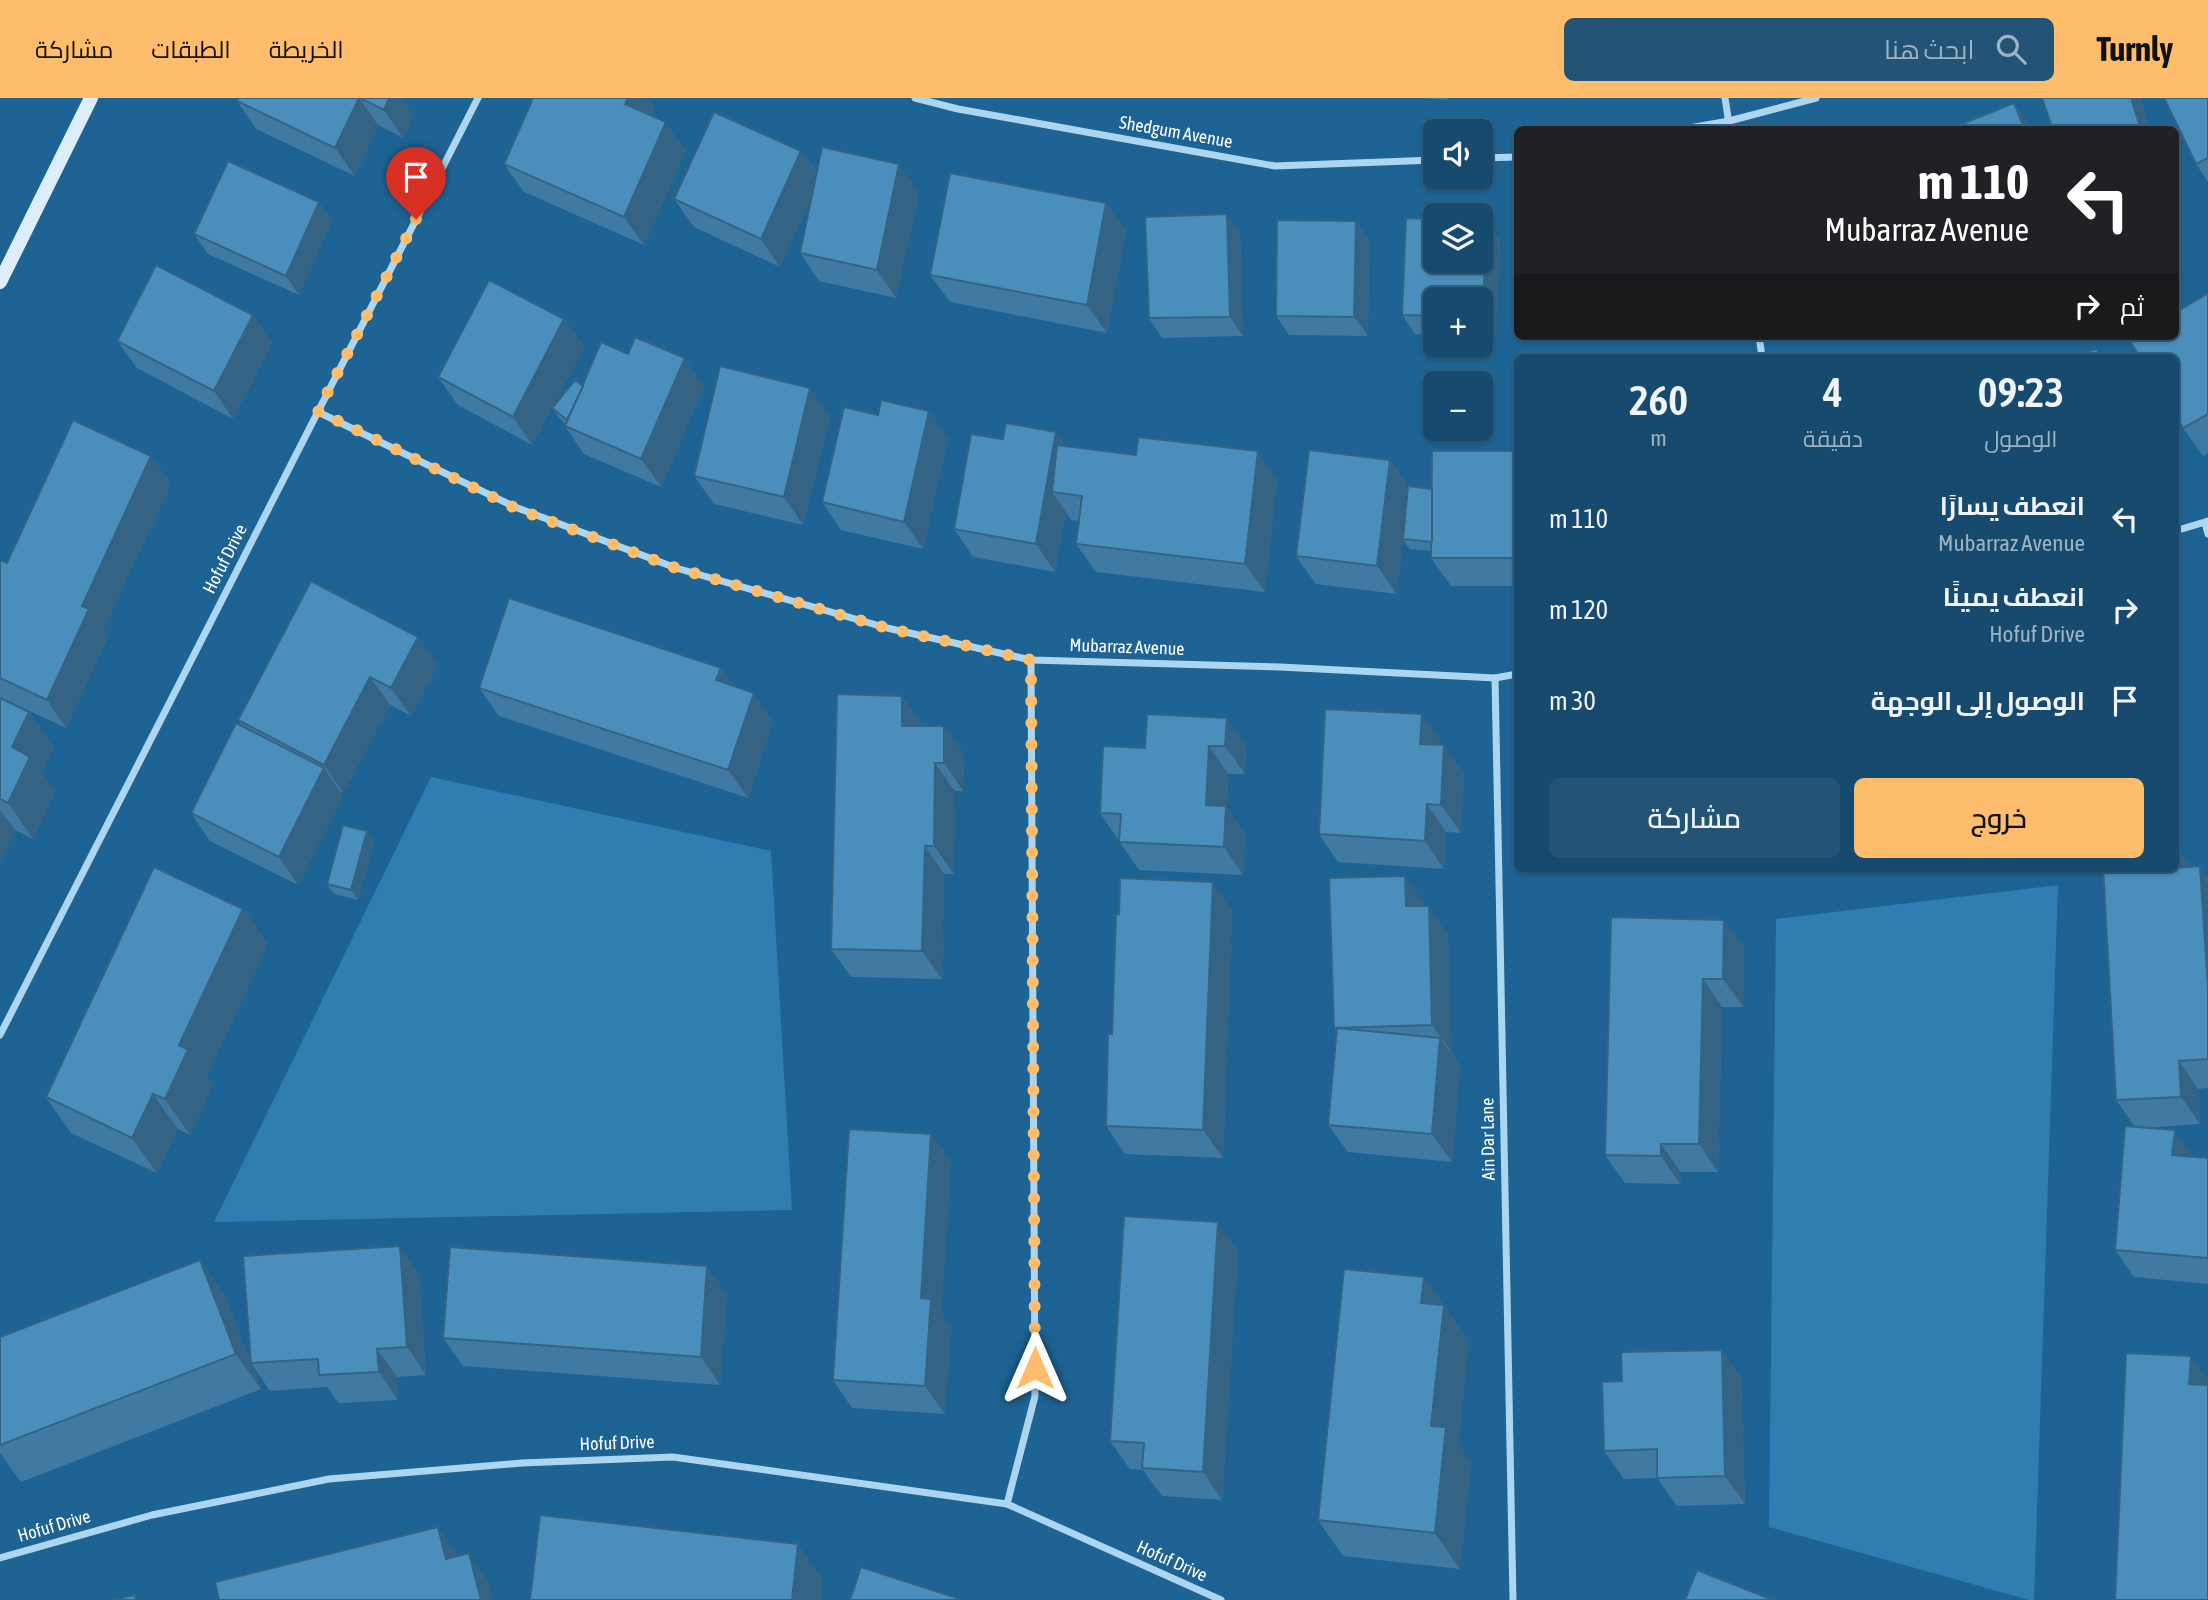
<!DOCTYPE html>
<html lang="ar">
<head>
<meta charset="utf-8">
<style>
	body { margin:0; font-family:"Asap Condensed",Cairo,sans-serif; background:#235476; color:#f1f3f6; direction:rtl; height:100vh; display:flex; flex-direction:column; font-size:26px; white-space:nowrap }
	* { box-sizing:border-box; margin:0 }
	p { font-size:23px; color:#9eb3c2 }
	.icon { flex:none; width:38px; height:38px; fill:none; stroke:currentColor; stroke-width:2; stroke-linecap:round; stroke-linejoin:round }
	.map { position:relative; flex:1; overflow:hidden; direction:ltr }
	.panel { position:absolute; left:1514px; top:256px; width:665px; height:518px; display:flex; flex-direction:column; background:#164a6e; border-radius:10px; box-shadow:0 2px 5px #0004,0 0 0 2px #356281; direction:rtl }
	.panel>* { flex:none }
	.banner { position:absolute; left:1514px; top:28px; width:665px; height:214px; border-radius:10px; box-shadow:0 2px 5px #0004,0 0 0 2px #356281; direction:rtl; background:#202124; color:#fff; overflow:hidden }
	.buttons { position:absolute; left:1423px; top:21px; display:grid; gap:14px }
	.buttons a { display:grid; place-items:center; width:70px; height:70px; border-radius:10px; background:#164a6e; box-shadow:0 2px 5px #0004,0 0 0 2px #356281; font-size:35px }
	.pin { position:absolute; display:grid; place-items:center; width:60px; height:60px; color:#fff; margin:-72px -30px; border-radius:50% 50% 50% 0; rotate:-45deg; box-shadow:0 0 7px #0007 }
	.pin .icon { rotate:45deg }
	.me { position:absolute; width:77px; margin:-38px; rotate:0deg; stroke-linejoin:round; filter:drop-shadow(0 0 5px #0008) }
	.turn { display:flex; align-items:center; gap:24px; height:147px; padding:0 35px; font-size:32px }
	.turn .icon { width:91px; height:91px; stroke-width:2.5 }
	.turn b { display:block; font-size:49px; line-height:60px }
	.then { display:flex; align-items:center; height:66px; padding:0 35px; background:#0003; gap:14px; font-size:26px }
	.eta { display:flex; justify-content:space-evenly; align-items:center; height:119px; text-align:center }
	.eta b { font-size:42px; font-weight:600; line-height:49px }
	.cta { display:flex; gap:14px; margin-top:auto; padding:14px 35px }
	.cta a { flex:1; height:80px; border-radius:10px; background:#febd6d; color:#111; font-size:28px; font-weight:600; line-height:80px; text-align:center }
	.cta a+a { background:#235476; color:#f1f3f6 }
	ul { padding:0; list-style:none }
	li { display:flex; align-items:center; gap:21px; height:91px; padding:0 35px }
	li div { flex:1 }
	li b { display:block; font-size:26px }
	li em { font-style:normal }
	header { display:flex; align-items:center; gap:42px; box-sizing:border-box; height:98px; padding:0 35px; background:#febd6d; color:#111 }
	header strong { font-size:33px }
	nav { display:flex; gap:38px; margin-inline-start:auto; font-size:24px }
	.search { width:490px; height:63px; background:#235476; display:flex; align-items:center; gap:18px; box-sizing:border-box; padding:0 24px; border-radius:10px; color:#9eb3c2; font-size:26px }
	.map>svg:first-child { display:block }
	.green { fill:#307eb1 }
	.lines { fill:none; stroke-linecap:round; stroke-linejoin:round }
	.street { stroke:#aed5ef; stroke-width:7 }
	.secondary { stroke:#dbeefa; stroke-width:14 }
	.wall { fill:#407aa2 }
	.shaded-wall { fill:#346384 }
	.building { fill:#4a8ebc; stroke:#346384; stroke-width:2 }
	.route { stroke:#febd6d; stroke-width:12; stroke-dasharray:0 21.6 }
	.labels { text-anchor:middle; stroke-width:5; stroke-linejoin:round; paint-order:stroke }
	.street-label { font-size:18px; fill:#fff; stroke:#1d6393 }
</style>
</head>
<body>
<header>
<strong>Turnly</strong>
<div class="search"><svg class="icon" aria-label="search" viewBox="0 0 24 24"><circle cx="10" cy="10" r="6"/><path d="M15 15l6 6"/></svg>ابحث هنا</div>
<nav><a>الخريطة</a><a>الطبقات</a><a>مشاركة</a></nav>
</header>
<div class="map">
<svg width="2208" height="1502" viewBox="0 0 2208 1502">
	<rect width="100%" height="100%" fill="#1d6393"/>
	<g class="green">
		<path d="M431 679 771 753 792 1112 214 1124Z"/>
		<path d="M2058 787 2034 1502H2029L1769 1429 1776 821Z"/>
	</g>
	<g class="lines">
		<g class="street">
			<path d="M915 0 958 11 1275 68 1435 62"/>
			<path d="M1725 0 1730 32"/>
			<path d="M1678 32 1729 23 1816 0"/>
			<path d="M1480 60 1517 59"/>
			<path d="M1759 238 1762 259"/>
			<path d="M318 314 515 409 676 470 887 530 1031 562 1280 569 1495 580 1517 576"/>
			<path d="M2205 425 2208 436"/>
			<path d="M2175 433 2208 423"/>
			<path d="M1495 580 1513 1502"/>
			<path d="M0 937 478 0"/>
			<path d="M1007 1406 1035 1298 1031 562"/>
			<path d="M0 1460 152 1417 329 1381 522 1365 673 1359 1007 1406 1221 1502"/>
		</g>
		<path class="secondary" d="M0 184 91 0"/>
	</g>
	<g class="wall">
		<path d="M238 0H401L413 18 403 40 378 27 355 78 256 31 237 3Z"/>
		<path d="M1421 0H1448V2Z"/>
		<path d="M2208 0V84L2196 66Z"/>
		<path d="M655 10 652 17 686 52 644 147 524 94 504 66Z"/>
		<path d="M801 53 817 75 919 94 896 200 819 183 800 155 811 101 780 169 694 129 674 101Z"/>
		<path d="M319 104 332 123 299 197 208 156 194 136Z"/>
		<path d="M1106 105 1126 133 1107 235 950 204 930 177Z"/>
		<path d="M1356 123 1369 142 1368 238 1289 237 1276 218Z"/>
		<path d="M1486 123 1500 143 1496 240 1480 239V201H1435V237L1415 236 1402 217Z"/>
		<path d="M1240 135 1243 238 1162 240 1149 220Z"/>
		<path d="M2208 195V355L2203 358 2183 330Z"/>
		<path d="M253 217 272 245 233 321 137 270 117 243Z"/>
		<path d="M564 221 584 249 532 347 458 307 438 279Z"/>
		<path d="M583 288H704L661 389 584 356 565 328 566 326 559 320 552 310Z"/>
		<path d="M929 313 948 341 923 451 841 432 822 404Z"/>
		<path d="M830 318 803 427 714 406 694 378Z"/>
		<path d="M1056 334 1066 348 1277 381 1265 494 1096 474 1076 446 1079 423 1071 422 1066 414 1055 474 973 459 954 431 1003 341Z"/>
		<path d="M1514 353 1517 357V488H1451L1431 460V453L1410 451 1403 442 1397 496 1316 486 1296 458 1390 362 1408 388 1432 391Z"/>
		<path d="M151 358 171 386 103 532 108 539 66 630 0 599V462L7 465Z"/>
		<path d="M418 539 438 567 411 618 390 607 343 695 340 693 343 698 298 787 210 743 191 715 243 629 238 622Z"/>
		<path d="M721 570 733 588 773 623 748 700 499 618 479 590Z"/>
		<path d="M902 598 922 626V628H944L964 656 963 693H955L954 776H944L942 881 851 879 831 851Z"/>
		<path d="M0 600 29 614 54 650 42 675 55 694 33 741 15 732 0 763Z"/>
		<path d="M1227 620 1246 648 1245 676H1228L1227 710 1245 736 1243 777 1139 772 1100 715 1145 650Z"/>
		<path d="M1442 644 1441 647 1464 675 1461 735 1446 734 1444 771 1338 764 1319 736Z"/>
		<path d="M367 733 374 743 358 802 334 796 327 786Z"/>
		<path d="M2175 746 2191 769 2208 779V990L2198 991 2200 1026 2144 1030 2193 1059 2208 1060V1186L2134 1179 2115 1152 2135 1029 2116 1002 2175 770Z"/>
		<path d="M1424 805V808L1448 836 1451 955 1460 968 1452 1064 1348 1054 1328 1027 1336 934 1334 930Z"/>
		<path d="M243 811 268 846 207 978 213 988 190 1037 178 1031 157 1075 71 1035 46 999Z"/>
		<path d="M1232 812 1223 1060 1125 1056 1106 1028Z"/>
		<path d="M1724 822 1744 850 1743 909H1722L1718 1074H1681L1680 1086 1625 1085 1605 1057Z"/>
		<path d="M931 1036 951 1064 941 1215 951 1229 945 1316 852 1310 833 1282Z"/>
		<path d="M1238 1152 1222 1402 1162 1398 1143 1372 1130 1371 1110 1343Z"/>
		<path d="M200 1162 225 1198 261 1291 21 1384 0 1355V1239Z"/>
		<path d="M419 1176 426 1277 397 1279 398 1302 339 1305 327 1289 270 1293 251 1265Z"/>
		<path d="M1424 1179 1469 1243 1458 1346 1471 1365 1460 1471 1343 1458 1318 1422Z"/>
		<path d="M727 1196 720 1287 463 1268 443 1240Z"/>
		<path d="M1722 1252 1741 1280 1745 1406 1677 1408 1657 1380 1624 1381 1604 1353 1622 1283Z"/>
	</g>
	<g class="shaded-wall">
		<path d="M359 0 378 27 355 78 335 50Z"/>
		<path d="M386 0H401L413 18 403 40 384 12Z"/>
		<path d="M628 0H648L655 10 645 33 625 6Z"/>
		<path d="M2131 0H2141L2151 32H2141Z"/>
		<path d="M2014 5 2033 32H2025Z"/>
		<path d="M666 24 686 52 644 147 624 119Z"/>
		<path d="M801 53 820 81 780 169 761 141Z"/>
		<path d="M899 66 919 94 896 200 877 172Z"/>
		<path d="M319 104 332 123 299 197 286 178Z"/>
		<path d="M1106 105 1126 133 1107 235 1087 207Z"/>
		<path d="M1227 116 1240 135 1243 238 1230 219Z"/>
		<path d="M1356 123 1369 142 1368 238 1354 219Z"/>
		<path d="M1486 123 1500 143 1496 240 1483 220Z"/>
		<path d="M253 217 272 245 233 321 214 293Z"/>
		<path d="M564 221 584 249 532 347 513 319Z"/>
		<path d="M685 260 704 288 661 389 641 361Z"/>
		<path d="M810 290 830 318 803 427 784 399Z"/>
		<path d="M929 313 948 341 923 451 904 424Z"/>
		<path d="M1056 334 1075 362 1052 394 1066 414 1055 474 1036 446Z"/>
		<path d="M1258 353 1277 381 1265 494 1245 466Z"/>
		<path d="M1514 353 1517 357V465L1514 460Z"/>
		<path d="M151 358 171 386 103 532 108 539 66 630 47 602 82 508Z"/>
		<path d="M1390 362 1409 390 1397 496 1377 468Z"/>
		<path d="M418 539 438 567 411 618 391 590Z"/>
		<path d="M721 570 740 598 716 582Z"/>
		<path d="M370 579 390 607 343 695 324 667Z"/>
		<path d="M754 595 773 623 748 700 728 672Z"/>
		<path d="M902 598 922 626 921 656 902 628Z"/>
		<path d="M29 614 54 650 42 675 55 694 33 741 8 705 12 649Z"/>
		<path d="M1422 616 1442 644 1440 674 1420 646Z"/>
		<path d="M1227 620 1246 648 1245 676 1225 648Z"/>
		<path d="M944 628 964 656 963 693 944 665Z"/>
		<path d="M1444 647 1464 675 1461 735 1441 707Z"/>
		<path d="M1209 648 1228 676 1227 710 1245 736 1243 777 1224 749 1206 707Z"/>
		<path d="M935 665 955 693 954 776 934 748Z"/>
		<path d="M324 670 343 698 298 787 279 759Z"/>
		<path d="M1427 706 1446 734 1444 771 1425 743Z"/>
		<path d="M0 712 15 732 0 763Z"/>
		<path d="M367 733 374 743 358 802 351 792Z"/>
		<path d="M2175 746 2191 769 2175 770Z"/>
		<path d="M925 748 944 776 942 881 922 853Z"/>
		<path d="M2200 768 2208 779V890Z"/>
		<path d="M1405 778 1424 805 1425 836 1406 808Z"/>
		<path d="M1213 784 1232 812 1223 1060 1203 1032Z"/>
		<path d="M1429 808 1448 836 1452 955 1432 927Z"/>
		<path d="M243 811 268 846 207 978 213 988 190 1037 165 1001 179 947Z"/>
		<path d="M1724 822 1744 850 1743 909 1723 881Z"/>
		<path d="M1703 881 1722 909 1718 1074 1699 1046Z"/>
		<path d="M1440 940 1460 968 1452 1064 1432 1036Z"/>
		<path d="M2179 963 2198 991 2200 1026 2181 999Z"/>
		<path d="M153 996 178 1031 157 1075 132 1040Z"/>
		<path d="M2175 1032 2194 1060 2172 1057Z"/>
		<path d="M931 1036 951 1064 941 1215 951 1229 945 1316 925 1288 921 1200Z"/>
		<path d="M1661 1046 1681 1074 1680 1086 1661 1058Z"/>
		<path d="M1218 1124 1238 1152 1222 1402 1203 1374Z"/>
		<path d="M400 1148 419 1176 426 1277 407 1249Z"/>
		<path d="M200 1162 225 1198 261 1291 236 1256Z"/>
		<path d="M707 1168 727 1196 720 1287 701 1259Z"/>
		<path d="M1424 1179 1469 1243 1458 1346 1471 1365 1460 1471 1435 1435 1431 1328 1421 1205Z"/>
		<path d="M377 1251 397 1279 398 1302 379 1274Z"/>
		<path d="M1722 1252 1741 1280 1745 1406 1725 1378Z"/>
		<path d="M2191 1258 2208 1282V1312L2189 1286Z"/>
		<path d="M438 1429 458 1457 466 1489 446 1461Z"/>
		<path d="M798 1446 823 1481 821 1502H792Z"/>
		<path d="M469 1455 488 1483 493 1502H481Z"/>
	</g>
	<g class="building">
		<path d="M238 0H359L335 50 237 3Z"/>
		<path d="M360 0H389L384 12Z"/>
		<path d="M533 0H628L625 6 666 24 624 119 504 66Z"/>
		<path d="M2042 0H2131L2141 32H2053Z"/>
		<path d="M2164 0H2208V60L2196 66Z"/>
		<path d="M2014 5 2025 32H1947Z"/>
		<path d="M714 14 801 53 761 141 674 101Z"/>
		<path d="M822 49 899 66 877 172 800 155Z"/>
		<path d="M228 63 319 104 286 178 194 136Z"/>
		<path d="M950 75 1106 105 1087 207 930 177Z"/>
		<path d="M1227 116 1230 219 1149 220 1145 119Z"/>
		<path d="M1406 120 1435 121V163H1480V123H1486L1483 220H1480V201H1435V218L1402 217Z"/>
		<path d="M1277 122 1356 123 1354 219 1276 218Z"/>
		<path d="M156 167 253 217 214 293 117 243Z"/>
		<path d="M489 182 564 221 513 319 438 279Z"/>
		<path d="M2208 195V316L2183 330 2175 317V259H2140L2129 242 2137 238H2175V215Z"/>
		<path d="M635 239 685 260 641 361 565 328 601 244 628 256Z"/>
		<path d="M2097 251 2100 259H2066Z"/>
		<path d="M720 268 810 290 784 399 694 378Z"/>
		<path d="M575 282 583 288 567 322 552 310Z"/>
		<path d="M881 302 929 313 904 424 822 404 844 309 878 317Z"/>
		<path d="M73 322 151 358 82 508 89 511 47 602 0 580V462L7 465Z"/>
		<path d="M1006 325 1056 334 1036 446 954 431 971 336 1003 341Z"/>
		<path d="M1138 339 1258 353 1245 466 1076 446 1082 398 1052 394 1057 347 1136 357Z"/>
		<path d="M1309 352 1390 362 1377 468 1296 458Z"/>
		<path d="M1432 353H1514V460H1431Z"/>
		<path d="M1408 388 1432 391V444L1403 441Z"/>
		<path d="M311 483 418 539 391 590 370 579 324 667 238 622Z"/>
		<path d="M509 500 721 570 716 582 754 595 728 672 479 590Z"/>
		<path d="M837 596 902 598V628H944V665H935L934 748H925L922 853 831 851Z"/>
		<path d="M0 600 29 614 12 649 30 659 8 705 0 701Z"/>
		<path d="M1325 611 1422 616 1420 646 1444 647 1441 707 1427 706 1425 743 1319 736Z"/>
		<path d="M1147 616 1227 620 1225 648H1209L1206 707 1226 708 1224 749 1119 744 1121 716 1100 715 1103 648 1145 650Z"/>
		<path d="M236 625 324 670 279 759 191 715Z"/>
		<path d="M343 727 367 733 351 792 327 786Z"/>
		<path d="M2200 768 2208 889V961L2179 963 2181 999 2116 1002 2103 770H2175Z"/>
		<path d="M154 769 243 811 179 947 188 952 165 1001 153 996 132 1040 46 999Z"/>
		<path d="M1405 778 1406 808H1429L1432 927 1334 930 1329 780Z"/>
		<path d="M1120 780 1213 784 1203 1032 1106 1028 1108 936H1112L1116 817 1119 816Z"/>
		<path d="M1611 819 1724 822 1723 881H1703L1699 1046H1661V1058L1605 1057Z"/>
		<path d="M1337 930 1440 940 1432 1036 1328 1027Z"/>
		<path d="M2125 1028 2175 1032 2172 1057 2208 1060V1160L2115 1152Z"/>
		<path d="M849 1031 931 1036 921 1200 931 1201 925 1288 833 1282Z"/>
		<path d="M1124 1118 1218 1124 1203 1374 1142 1370 1144 1345 1110 1343Z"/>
		<path d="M400 1148 407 1249 377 1251 379 1274 319 1277 318 1261 251 1265 243 1158Z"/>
		<path d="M450 1149 707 1168 701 1259 443 1240Z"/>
		<path d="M200 1162 236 1256 0 1347V1239Z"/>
		<path d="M1344 1171 1424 1179 1421 1205 1444 1207 1431 1328 1446 1329 1435 1435 1318 1422Z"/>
		<path d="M1722 1252 1725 1378 1657 1380V1351L1604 1353 1602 1284 1622 1283 1621 1254Z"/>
		<path d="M2126 1255 2191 1258 2189 1286 2208 1287V1502H2115Z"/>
		<path d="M540 1417 798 1446 792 1502H530Z"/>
		<path d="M438 1429 446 1461 469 1455 481 1502H219L215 1484Z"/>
		<path d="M861 1469 963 1502H850Z"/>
		<path d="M1697 1472 1773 1502H1685Z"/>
		<path d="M135 1497 136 1502H112Z"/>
	</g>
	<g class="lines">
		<path class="route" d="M416 121 318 313 515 410 676 470 887 530 1031 562 1035 1270"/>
	</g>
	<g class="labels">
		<g class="street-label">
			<text transform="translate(1176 34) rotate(10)" y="6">Shedgum Avenue</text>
			<text transform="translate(225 461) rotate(-63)" y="6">Hofuf Drive</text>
			<text transform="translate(1127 549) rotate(2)" y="6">Mubarraz Avenue</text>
			<text transform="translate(1488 1041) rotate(-91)" y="6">Ain Dar Lane</text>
			<text transform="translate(617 1345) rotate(-2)" y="6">Hofuf Drive</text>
			<text transform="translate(54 1428) rotate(-16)" y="6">Hofuf Drive</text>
			<text transform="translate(1172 1463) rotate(24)" y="6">Hofuf Drive</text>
		</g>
	</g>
</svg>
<div class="buttons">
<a><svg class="icon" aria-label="sound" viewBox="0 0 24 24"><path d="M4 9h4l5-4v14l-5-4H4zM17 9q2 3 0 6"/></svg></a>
<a><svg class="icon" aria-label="layers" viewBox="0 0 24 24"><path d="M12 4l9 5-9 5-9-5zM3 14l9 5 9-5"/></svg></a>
<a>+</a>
<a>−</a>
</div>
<div class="pin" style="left:416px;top:121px;background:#d93025"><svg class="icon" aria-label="arrive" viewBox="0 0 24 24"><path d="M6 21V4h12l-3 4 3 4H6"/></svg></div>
<svg class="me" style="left:1035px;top:1270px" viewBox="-20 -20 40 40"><path d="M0-17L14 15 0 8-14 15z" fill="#febd6d" stroke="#fff" stroke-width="4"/></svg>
<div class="banner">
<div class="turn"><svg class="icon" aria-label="left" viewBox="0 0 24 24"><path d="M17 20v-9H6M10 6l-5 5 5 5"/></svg><div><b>110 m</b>Mubarraz Avenue</div></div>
<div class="then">ثم<svg class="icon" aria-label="right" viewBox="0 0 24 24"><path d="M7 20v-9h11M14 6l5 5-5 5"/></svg></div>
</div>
<section class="panel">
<div class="eta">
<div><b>09:23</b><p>الوصول</p></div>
<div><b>4</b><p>دقيقة</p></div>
<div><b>260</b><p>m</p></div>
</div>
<ul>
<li><svg class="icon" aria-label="left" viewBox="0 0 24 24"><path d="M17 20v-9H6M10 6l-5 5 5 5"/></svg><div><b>انعطف يسارًا</b><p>Mubarraz Avenue</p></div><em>110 m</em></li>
<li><svg class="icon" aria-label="right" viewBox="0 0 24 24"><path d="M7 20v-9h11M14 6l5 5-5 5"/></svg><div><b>انعطف يمينًا</b><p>Hofuf Drive</p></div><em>120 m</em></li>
<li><svg class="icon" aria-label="arrive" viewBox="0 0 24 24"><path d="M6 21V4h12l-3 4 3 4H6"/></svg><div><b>الوصول إلى الوجهة</b></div><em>30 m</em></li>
</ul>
<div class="cta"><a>خروج</a><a>مشاركة</a></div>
</section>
</div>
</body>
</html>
